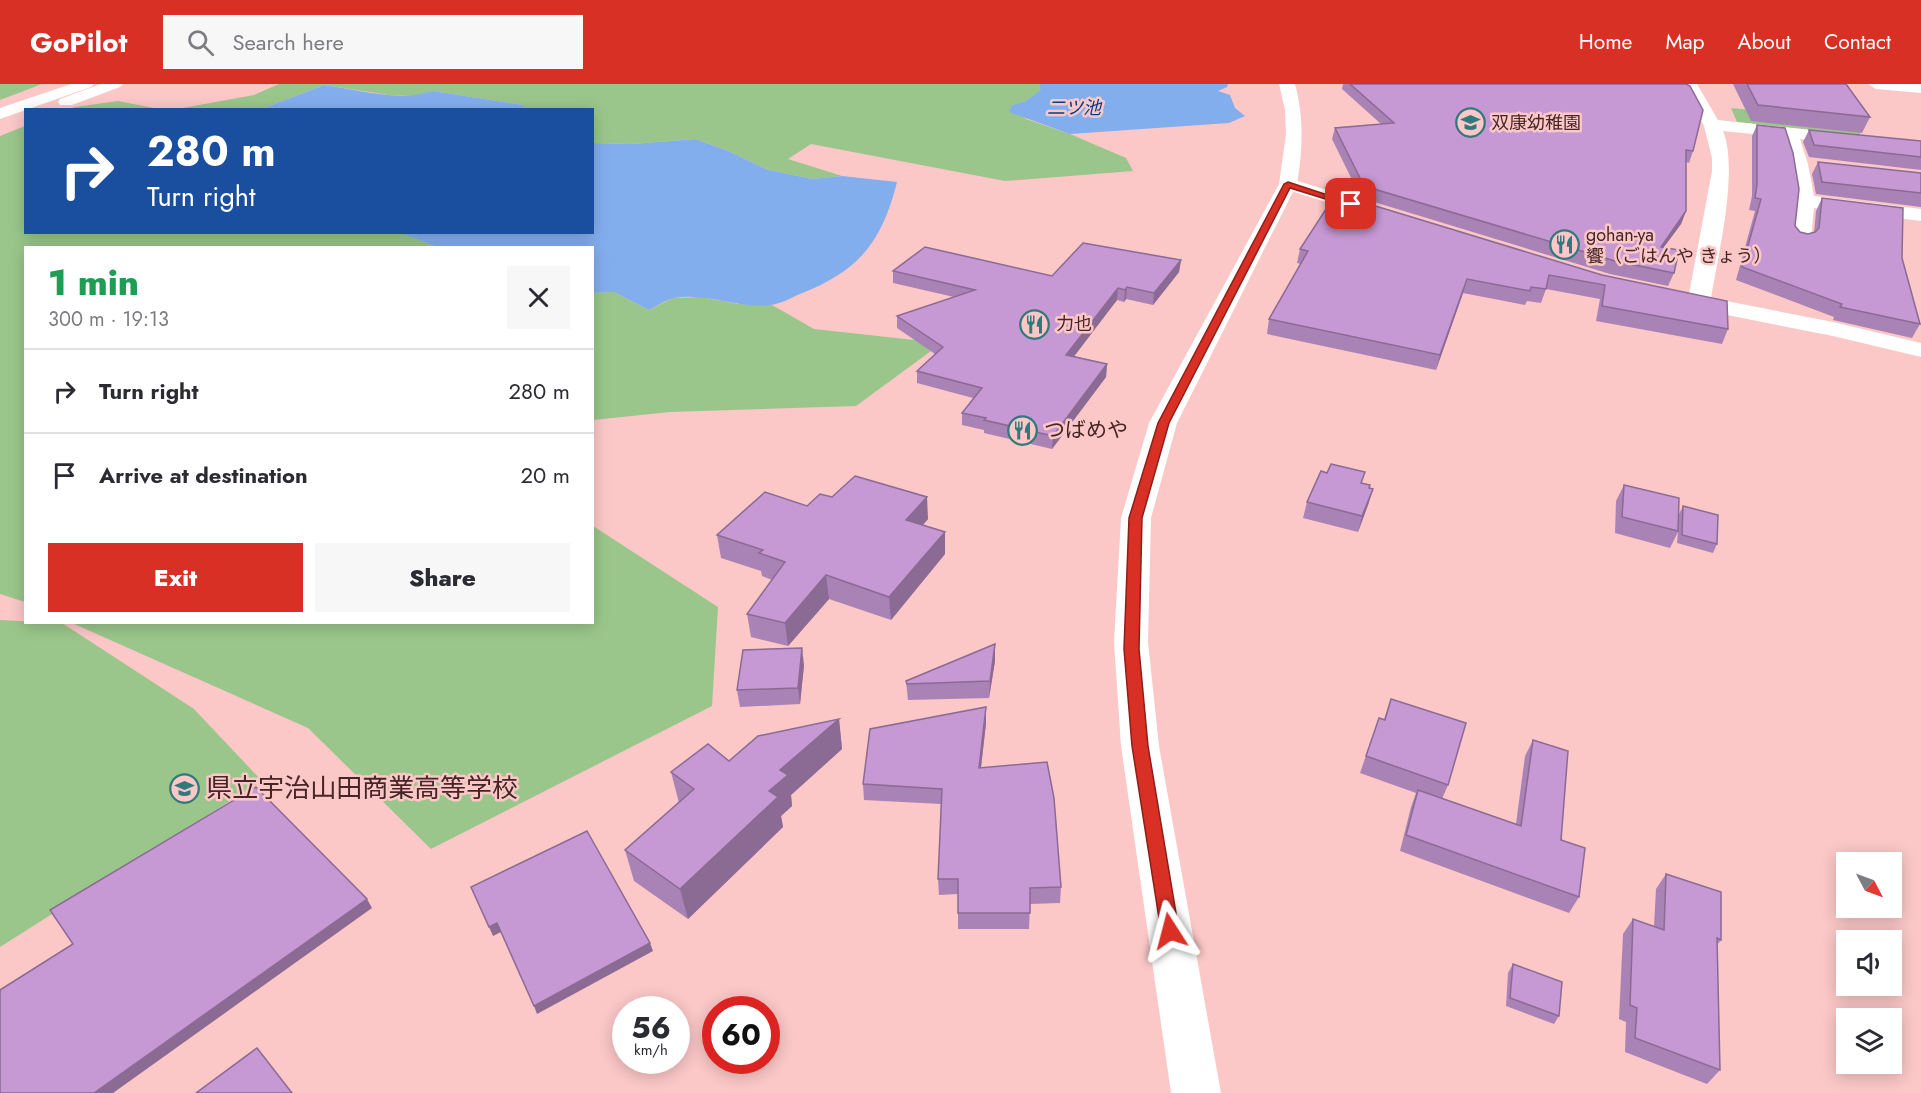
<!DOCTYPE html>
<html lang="en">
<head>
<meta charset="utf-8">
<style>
	body { margin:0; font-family:Jost,"Noto Sans JP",sans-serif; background:#f7f7f7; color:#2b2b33; height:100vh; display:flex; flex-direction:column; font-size:22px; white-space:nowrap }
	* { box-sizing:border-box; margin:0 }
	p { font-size:20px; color:#7c7c81 }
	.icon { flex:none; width:33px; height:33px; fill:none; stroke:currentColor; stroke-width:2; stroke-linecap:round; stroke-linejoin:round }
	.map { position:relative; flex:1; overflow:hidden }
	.panel { position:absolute; left:24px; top:162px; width:570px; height:378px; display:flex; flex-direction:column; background:#fff; border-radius:0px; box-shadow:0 3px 15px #0003 }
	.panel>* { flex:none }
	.top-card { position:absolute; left:24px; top:24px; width:570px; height:126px; border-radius:0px; box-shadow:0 3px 15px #0003; background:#1a4fa0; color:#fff; overflow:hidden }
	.needle { width:39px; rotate:131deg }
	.controls { position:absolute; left:1836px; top:768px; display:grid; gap:12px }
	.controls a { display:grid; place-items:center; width:66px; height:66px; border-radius:0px; background:#fff; box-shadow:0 3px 15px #0003; font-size:30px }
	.speed { position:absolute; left:612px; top:912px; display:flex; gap:12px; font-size:30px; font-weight:700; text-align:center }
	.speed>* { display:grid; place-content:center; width:78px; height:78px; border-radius:50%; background:#fff; box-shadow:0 3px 15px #0003; line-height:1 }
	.speed small { font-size:15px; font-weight:400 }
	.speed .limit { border:9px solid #d22; background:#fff; color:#111 }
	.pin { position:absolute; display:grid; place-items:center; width:51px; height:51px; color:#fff; margin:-26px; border-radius:12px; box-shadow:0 3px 9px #0006 }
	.me { position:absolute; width:66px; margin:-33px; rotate:351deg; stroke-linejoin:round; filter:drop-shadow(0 0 4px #0008) }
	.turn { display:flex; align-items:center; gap:21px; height:126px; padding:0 24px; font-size:27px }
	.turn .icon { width:78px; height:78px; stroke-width:2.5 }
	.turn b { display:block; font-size:42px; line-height:51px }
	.round { display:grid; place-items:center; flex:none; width:63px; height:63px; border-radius:0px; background:#f7f7f7 }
	.summary { display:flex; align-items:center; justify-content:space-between; height:102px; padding:0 24px }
	h1 { font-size:36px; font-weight:800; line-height:45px; color:#1e9e55 }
	.primary-button { display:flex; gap:12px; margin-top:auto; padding:12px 24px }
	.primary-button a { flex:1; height:69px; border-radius:0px; background:#d93025; color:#fff; font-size:24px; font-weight:800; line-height:69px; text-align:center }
	.primary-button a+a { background:#f7f7f7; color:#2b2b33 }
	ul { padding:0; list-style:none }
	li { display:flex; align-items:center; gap:18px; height:84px; padding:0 24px; border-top:2px solid #e1e1e2 }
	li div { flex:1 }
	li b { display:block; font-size:22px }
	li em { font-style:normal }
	header { display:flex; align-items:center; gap:36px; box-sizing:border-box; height:84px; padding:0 30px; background:#d93025; color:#fff }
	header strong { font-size:28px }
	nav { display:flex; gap:33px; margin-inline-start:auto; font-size:21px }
	.search { width:420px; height:54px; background:#f7f7f7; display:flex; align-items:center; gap:15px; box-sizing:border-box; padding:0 21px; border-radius:0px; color:#7c7c81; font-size:22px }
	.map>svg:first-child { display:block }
	.green { fill:#9ac68b }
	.water { fill:#83aeee }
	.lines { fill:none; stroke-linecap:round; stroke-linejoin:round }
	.minor { fill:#fff; fill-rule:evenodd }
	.major { fill:#fff; fill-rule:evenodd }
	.highway { fill:#fff; fill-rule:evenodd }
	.wall { fill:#aa83b6 }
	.shaded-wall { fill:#8b6a94 }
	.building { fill:#c698d4; stroke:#8b6a94; stroke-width:1.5 }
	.route { fill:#d93025; stroke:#8d1f18; stroke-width:1.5 }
	.labels { text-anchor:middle; stroke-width:5; stroke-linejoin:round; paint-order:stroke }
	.far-water-label { font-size:18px; font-style:italic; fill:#053e87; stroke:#fbc7c7 }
	.far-poi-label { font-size:18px; fill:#462526; stroke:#fbc7c7; text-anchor:start }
	.poi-label { font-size:21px; fill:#462526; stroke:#fbc7c7; text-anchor:start }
	.near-poi-label { font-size:26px; fill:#462526; stroke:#fbc7c7; text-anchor:start }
</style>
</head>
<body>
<header>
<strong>GoPilot</strong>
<div class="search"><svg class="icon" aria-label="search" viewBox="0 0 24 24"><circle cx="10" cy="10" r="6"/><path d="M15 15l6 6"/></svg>Search here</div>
<nav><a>Home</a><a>Map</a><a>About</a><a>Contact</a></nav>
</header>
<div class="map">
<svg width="1921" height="1009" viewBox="0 0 1921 1009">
	<rect width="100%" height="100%" fill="#fbc7c7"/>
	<g class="green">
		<path d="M0 0H42L0 16Z"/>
		<path d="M279 0H1039L1042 6 1026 17 1012 21 1026 35 1070 50 1126 74 1133 87 1005 97 811 60 788 75 842 92 813 95 768 86 726 66 695 55 632 60 593 59 592 26 523 25V21L433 7 420 11H389L324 1 262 25 172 26 254 11Z"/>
		<path d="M118 17 159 25H69L75 23Z"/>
		<path d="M1731 24 1852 36 1861 51 1737 38Z"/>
		<path d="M25 42 26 148H402L437 163 26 164 25 518 0 510V52Z"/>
		<path d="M614 208 649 226 673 214 700 213 738 220 772 221 814 245 942 259 856 322 670 328 593 336 592 209Z"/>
		<path d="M593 442 718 523 712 622 431 765 308 644 72 539 592 538Z"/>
		<path d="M0 536 62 539 194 625 262 697 0 863Z"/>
	</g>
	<g class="water">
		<path d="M1039 0H1228L1227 3 1218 7 1230 11 1235 24 1245 32 1229 39 1070 50 1009 28 1012 21 1026 17 1041 6Z"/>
		<path d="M324 1C359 6 398 18 433 7L523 21V26L262 25Z"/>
		<path d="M695 55 726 66 768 86 813 95 842 92 897 98C882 158 859 187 800 210 791 214 780 220 770 221 738 225 706 208 674 214 666 216 657 222 649 226L614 208 593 209 592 164 437 163 402 149 592 148 593 59 632 60Z"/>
	</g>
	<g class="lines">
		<g class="minor">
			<path d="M1681 0H1697L1718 36 1921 58V68L1800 55 1808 80 1814 112 1921 125V137L1814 124 1811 155 1808 159 1801 161 1794 159 1791 155 1795 117 1790 80 1782 53 1723 47C1739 86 1718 171 1711 214L1833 238 1921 259V273L1833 252 1676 221 1673 216 1676 211 1689 210 1712 87V74L1704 42Z"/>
			<path d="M1868 0H1921V9L1876 5Z"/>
			<path d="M1288 94 1388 125 1391 129 1388 133 1381 135 1281 104 1279 100 1281 96Z"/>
		</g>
		<path class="major" d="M1279 0H1295C1304 34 1303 65 1297 100L1177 339 1151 434 1148 558 1159 662 1221 1009H1171L1121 662 1114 558 1121 434 1149 339 1279 100 1286 50 1285 26Z"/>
		<g class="highway">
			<path d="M71 0H94L91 3 0 35V24Z"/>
			<path d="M101 0H123L120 3 72 21H60L58 18 60 15Z"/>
		</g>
	</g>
	<g class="wall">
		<path d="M1343 0H1686L1693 67 1689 79 1686 78V127L1681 140 1664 163 1674 189 1668 202 1610 190 1361 114 1332 55 1335 44 1381 40 1342 5Z"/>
		<path d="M1733 0H1846L1870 33 1862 49 1751 37Z"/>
		<path d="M1757 41 1795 142 1800 148 1808 150 1814 149 1816 127 1822 114 1902 174 1920 240 1912 254 1833 236 1834 233 1736 196 1755 127 1749 126 1752 112V52Z"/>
		<path d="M1809 46 1921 57V86L1809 73 1803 58Z"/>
		<path d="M1818 78 1921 89V123L1816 110 1812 90Z"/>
		<path d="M1300 165 1602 191 1728 245 1722 260 1596 237 1600 215 1546 205 1541 219 1527 217 1525 221 1463 209 1436 286 1267 250 1269 235 1301 180 1297 179Z"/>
		<path d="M1181 176 1179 188 1153 221 1126 215 1124 218 1117 216 1074 272 1107 280 1106 293 1052 365 984 349V346L962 341V329L973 314 917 299V287L935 270 897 244V232L954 213 893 199V187L1052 192Z"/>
		<path d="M1362 399 1369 404 1373 405 1368 421 1358 448 1303 434 1307 418Z"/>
		<path d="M1624 401 1679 430 1683 422 1717 460 1713 469 1677 459 1678 448 1670 464 1615 449 1616 417Z"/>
		<path d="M832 413 928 435 923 441 945 448V470L891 536 829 515 788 562 751 553 747 530 772 496 762 492 761 487 721 474 717 451Z"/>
		<path d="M995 560V577L989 614 908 616 906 597Z"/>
		<path d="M804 581 800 620 740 623 737 606Z"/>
		<path d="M1391 615 1448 701 1442 715 1516 740 1525 672 1533 656 1579 813 1569 829 1400 767 1411 723 1416 709 1360 689 1379 634 1384 635Z"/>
		<path d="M839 635 842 665 791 711 792 722 781 732 783 743 688 835 634 797 625 766 679 719 671 688 729 677Z"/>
		<path d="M986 639 981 684 1061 803 1060 819 1030 820 1029 845H958V810L939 811 938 795 941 720 864 716 863 700Z"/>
		<path d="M1666 790 1721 856 1717 861 1720 986 1707 1000 1625 968 1626 938 1619 935 1623 850 1633 835 1654 842 1656 805Z"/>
		<path d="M1513 880 1559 932 1554 940 1506 922 1508 889Z"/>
	</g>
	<g class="shaded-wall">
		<path d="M1686 127 1681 140 1655 175 1661 163Z"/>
		<path d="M1181 176 1179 188 1153 221 1154 209Z"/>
		<path d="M1467 195 1463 209 1436 286 1440 271Z"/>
		<path d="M1127 203 1126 215 1124 218 1125 206Z"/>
		<path d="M1118 204 1117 216 1066 283V271Z"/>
		<path d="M1107 280 1106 293 1052 365 1053 352Z"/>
		<path d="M1373 405 1368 421 1358 448 1362 432Z"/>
		<path d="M927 413 928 435 907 459 906 436Z"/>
		<path d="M945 448V470L891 536 889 513Z"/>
		<path d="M826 491 829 515 788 562 785 539Z"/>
		<path d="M995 560V577L989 614 990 597Z"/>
		<path d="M802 564 804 581 800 620 798 604Z"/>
		<path d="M986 623V639L979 700V684Z"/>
		<path d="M839 635 842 665 791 711 792 722 781 732 783 743 688 835 680 805 769 707 780 686Z"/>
		<path d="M367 815 372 824 113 1009H94Z"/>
		<path d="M497 839 501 848 493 852 489 843Z"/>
		<path d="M650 859 653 867 537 930 534 922Z"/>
	</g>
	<g class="building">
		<path d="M1350 0H1686L1690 2 1703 26 1693 67 1686 66V127L1661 163 1679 166 1674 189 1615 177 1364 102 1335 44 1394 39Z"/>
		<path d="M1747 0H1846L1870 33 1758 21Z"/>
		<path d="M1757 41 1785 44 1793 69 1799 105 1795 142 1800 148 1808 150 1815 148 1819 144 1822 114 1903 124 1902 174 1920 240 1840 223 1842 220 1742 183 1761 115 1755 114 1757 100Z"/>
		<path d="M1809 46 1921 57V73L1814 61Z"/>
		<path d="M1818 78 1921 89V109L1822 98Z"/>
		<path d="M1346 113 1602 191 1727 217 1728 245 1602 222 1605 201 1549 191 1546 205 1531 203 1530 207 1467 195 1440 271 1269 235 1308 167 1300 165 1328 122Z"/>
		<path d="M1083 159 1181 176 1154 209 1127 203 1125 206 1118 204 1066 271 1107 280 1053 352 984 336 986 334 962 329 982 304 917 287 943 263 897 232 975 206 893 187 925 163 1052 192Z"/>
		<path d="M1331 380 1365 388 1361 399 1370 401 1369 404 1373 405 1362 432 1307 418 1321 387 1327 389Z"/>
		<path d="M855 392 927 413 906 436 945 448 889 513 826 491 785 539 747 530 785 478 759 469 763 466 717 451 765 408 807 422 820 410 832 413Z"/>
		<path d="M1624 401 1679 414 1678 447 1622 433Z"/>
		<path d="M1683 422 1718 431 1717 460 1682 451Z"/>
		<path d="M995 560 990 597 907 600 906 597Z"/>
		<path d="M802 564 798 604 737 606 743 566Z"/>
		<path d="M1391 615 1466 639 1448 701 1366 672 1379 634 1385 636Z"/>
		<path d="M986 623 979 684 1047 678 1054 714 1061 803 1030 804V829H958V795H938L942 705 863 700 870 645Z"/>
		<path d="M839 635 780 686 788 691 769 707 778 713 680 805 625 766 694 705 671 688 708 660 729 677 758 652Z"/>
		<path d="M1533 656 1568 667 1561 756 1585 764 1579 813 1406 751 1418 706 1521 742Z"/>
		<path d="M256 703 367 815 94 1009H0V906L73 860 50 826Z"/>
		<path d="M587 747 650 859 534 922 497 839 489 843 471 803Z"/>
		<path d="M1666 790 1721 808V856L1717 854 1720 986 1635 954 1637 924 1630 921 1633 835 1664 846Z"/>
		<path d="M1513 880 1562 898 1559 932 1510 914Z"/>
		<path d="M257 964 292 1009H196Z"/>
	</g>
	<path class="route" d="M1288 98 1355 120 1348 122 1290 104 1169 339 1142 434 1139 565 1148 662 1179 847 1176 853 1170 855 1163 853 1161 847 1132 662 1124 565 1129 434 1158 339 1284 100Z"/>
	<defs>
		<symbol id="school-ring" viewBox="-11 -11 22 22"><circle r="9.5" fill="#fbc7c7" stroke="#317a7c" stroke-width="1.5"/><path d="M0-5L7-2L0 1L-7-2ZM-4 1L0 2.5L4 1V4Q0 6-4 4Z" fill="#317a7c"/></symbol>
		<symbol id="restaurant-ring" viewBox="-11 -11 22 22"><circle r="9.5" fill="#fbc7c7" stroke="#317a7c" stroke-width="1.5"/><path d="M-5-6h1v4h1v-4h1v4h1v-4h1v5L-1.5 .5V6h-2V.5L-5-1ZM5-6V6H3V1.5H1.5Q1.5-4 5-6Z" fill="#317a7c"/></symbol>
	</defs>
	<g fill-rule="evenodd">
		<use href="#school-ring" x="1454" y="22" width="33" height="33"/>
		<use href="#restaurant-ring" x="1548" y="144" width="33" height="33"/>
		<use href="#restaurant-ring" x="1018" y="224" width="33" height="33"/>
		<use href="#restaurant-ring" x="1006" y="330" width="33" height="33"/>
		<use href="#school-ring" x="168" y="688" width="33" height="33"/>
	</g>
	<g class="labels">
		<g class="far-water-label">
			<text x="1074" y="30">二ツ池</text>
		</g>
		<g class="far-poi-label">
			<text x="1491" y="45">双康幼稚園</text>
			<text x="1586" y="157">gohan-ya<tspan x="1586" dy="21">饗（ごはんや きょう）</tspan></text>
			<text x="1056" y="246">力也</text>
		</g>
		<g class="poi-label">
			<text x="1044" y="353">つばめや</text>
		</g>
		<g class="near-poi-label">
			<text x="206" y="713">県立宇治山田商業高等学校</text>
		</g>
	</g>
</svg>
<div class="controls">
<a><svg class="needle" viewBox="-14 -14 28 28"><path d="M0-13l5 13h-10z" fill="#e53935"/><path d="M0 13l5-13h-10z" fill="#7c7c81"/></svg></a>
<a><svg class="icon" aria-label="sound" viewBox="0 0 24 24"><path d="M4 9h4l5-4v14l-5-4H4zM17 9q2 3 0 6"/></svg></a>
<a><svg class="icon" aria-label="layers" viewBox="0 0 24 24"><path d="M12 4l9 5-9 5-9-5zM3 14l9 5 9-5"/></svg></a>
</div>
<div class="speed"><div>56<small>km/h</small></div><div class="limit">60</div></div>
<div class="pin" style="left:1351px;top:120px;background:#d93025"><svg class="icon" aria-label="arrive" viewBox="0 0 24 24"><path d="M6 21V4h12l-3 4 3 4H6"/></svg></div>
<svg class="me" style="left:1170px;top:847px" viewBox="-20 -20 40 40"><path d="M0-17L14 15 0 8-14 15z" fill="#d93025" stroke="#fff" stroke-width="4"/></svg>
<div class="top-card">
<div class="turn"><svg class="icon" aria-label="right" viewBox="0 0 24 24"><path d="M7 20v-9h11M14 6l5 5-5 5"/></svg><div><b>280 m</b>Turn right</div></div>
</div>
<section class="panel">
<div class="summary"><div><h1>1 min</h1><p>300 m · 19:13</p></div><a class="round"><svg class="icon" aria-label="close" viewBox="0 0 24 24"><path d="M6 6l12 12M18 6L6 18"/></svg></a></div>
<ul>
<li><svg class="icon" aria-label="right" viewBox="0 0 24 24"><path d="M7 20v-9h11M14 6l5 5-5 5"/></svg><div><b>Turn right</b></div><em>280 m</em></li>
<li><svg class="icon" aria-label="arrive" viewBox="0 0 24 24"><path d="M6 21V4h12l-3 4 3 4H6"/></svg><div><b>Arrive at destination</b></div><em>20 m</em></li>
</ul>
<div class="primary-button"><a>Exit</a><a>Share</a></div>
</section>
</div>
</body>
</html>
